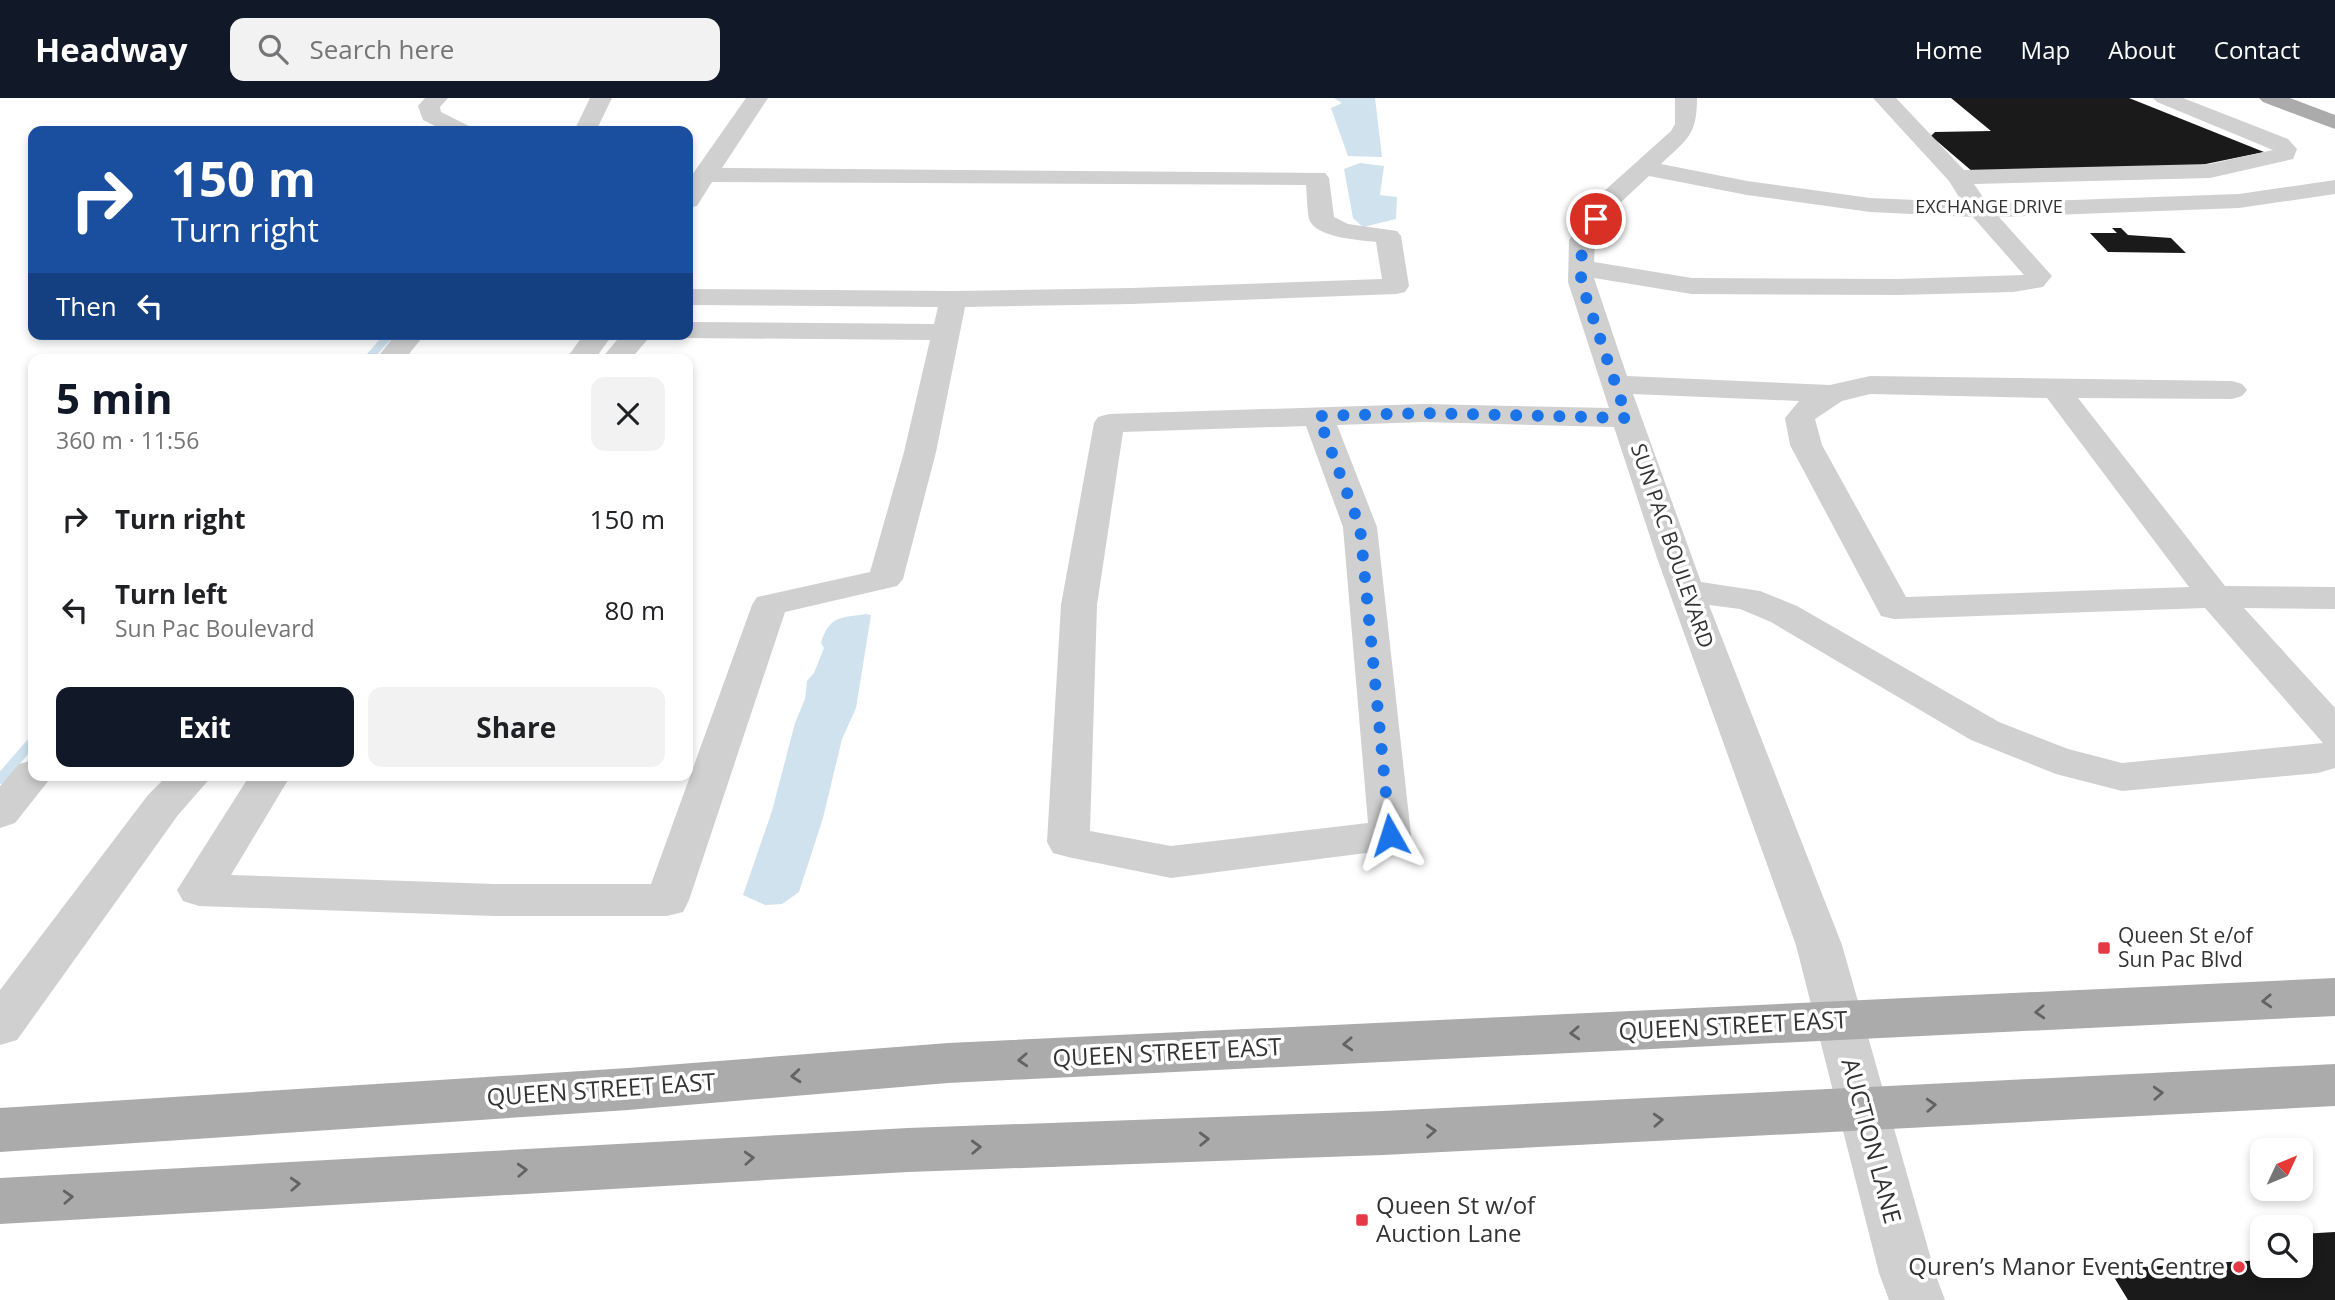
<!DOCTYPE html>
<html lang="en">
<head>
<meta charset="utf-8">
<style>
	body { margin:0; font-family:"Open Sans",sans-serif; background:#f2f2f2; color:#202124; height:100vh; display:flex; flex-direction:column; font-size:26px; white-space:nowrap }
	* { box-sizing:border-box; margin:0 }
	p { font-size:23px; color:#757577 }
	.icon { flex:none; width:38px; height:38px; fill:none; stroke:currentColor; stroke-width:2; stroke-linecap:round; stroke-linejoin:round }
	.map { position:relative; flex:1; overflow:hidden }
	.sheet { position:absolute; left:28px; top:256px; width:665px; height:427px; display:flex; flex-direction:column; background:#fff; border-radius:14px; box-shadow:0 4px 10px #0003 }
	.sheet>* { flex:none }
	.guide { position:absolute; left:28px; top:28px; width:665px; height:214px; border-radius:14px; box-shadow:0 4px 10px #0003; background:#1a4fa0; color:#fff; overflow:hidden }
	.needle { width:46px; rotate:46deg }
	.buttons { position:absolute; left:2250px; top:1040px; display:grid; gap:14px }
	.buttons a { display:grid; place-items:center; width:63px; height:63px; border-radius:14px; background:#fff; box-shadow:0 4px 10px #0003; font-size:35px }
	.pin { position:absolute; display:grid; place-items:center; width:60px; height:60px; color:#fff; margin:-30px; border:4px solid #fff; border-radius:50%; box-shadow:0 2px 7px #0007 }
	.me { position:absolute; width:77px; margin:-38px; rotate:354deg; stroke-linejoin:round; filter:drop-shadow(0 0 5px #0008) }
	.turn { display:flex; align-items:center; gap:24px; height:147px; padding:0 28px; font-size:32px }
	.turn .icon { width:91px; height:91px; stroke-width:2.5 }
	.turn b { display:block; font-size:49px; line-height:60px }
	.then { display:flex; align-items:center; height:66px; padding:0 28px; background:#0003; gap:14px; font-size:26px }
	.round { display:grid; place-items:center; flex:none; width:74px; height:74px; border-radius:14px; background:#f2f2f2 }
	.headline { display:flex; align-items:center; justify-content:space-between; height:119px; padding:0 28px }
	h1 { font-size:42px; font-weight:700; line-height:52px; color:#111827 }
	.action { display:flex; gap:14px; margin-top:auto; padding:14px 28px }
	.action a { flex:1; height:80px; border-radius:14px; background:#111827; color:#fff; font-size:28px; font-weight:700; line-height:80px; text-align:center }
	.action a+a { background:#f2f2f2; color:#202124 }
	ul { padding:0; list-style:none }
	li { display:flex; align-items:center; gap:21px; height:91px; padding:0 28px }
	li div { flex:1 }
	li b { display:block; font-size:26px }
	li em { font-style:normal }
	header { display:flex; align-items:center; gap:42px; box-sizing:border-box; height:98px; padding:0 35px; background:#111827; color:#fff }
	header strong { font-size:33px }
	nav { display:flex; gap:38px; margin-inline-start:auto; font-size:24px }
	.search { width:490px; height:63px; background:#f2f2f2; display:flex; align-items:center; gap:18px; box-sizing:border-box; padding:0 24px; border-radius:14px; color:#757577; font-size:26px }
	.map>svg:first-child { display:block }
	.water { fill:#cfe2ee }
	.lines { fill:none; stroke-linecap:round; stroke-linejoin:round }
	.stream-far1 { stroke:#cfe2ee; stroke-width:8 }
	.stream { stroke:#cfe2ee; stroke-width:10 }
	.building { fill:#1a1a1a }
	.minor { fill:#d0d0d0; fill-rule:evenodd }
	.major { fill:#ababab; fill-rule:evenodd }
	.oneway { stroke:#636363 }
	.route { stroke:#1a73e8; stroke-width:12; stroke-dasharray:0 21.6 }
	.poi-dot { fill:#e63946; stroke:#fff; stroke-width:2.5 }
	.labels { text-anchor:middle; stroke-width:7; stroke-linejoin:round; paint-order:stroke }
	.far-street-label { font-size:18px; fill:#333; stroke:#fff }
	.street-label { font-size:21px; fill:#333; stroke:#fff }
	.poi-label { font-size:21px; fill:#333; stroke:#fff; text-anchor:start }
	.near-street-label { font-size:24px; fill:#333; stroke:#fff }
	.near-poi-label { font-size:24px; fill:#333; stroke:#fff; text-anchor:start }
</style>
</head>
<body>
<header>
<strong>Headway</strong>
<div class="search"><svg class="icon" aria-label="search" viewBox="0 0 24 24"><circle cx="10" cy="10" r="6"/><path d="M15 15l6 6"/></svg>Search here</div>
<nav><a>Home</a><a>Map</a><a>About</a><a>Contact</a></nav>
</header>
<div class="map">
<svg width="2335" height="1202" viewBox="0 0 2335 1202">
	<rect width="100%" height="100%" fill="#fff"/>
	<g class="water">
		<path d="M1334 0H1375L1382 59 1348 58 1331 10 1342 5Z"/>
		<path d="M1360 65 1384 68 1380 97 1397 99 1396 121 1363 129 1353 120 1344 71Z"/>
		<path d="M866 516 871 517 856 610 842 641 823 720 799 794 782 806 765 807 743 797 772 713 795 625 805 601 807 583 814 575 824 550 821 545C829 517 842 520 866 516Z"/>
	</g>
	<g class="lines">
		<path class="stream-far1" d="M368 261 390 236"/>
		<path class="stream" d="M0 681 33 643"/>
	</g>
	<g class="building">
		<path d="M1951 0H2129L2264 54 2196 68 1973 74 1931 38 1935 34 1991 33Z"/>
		<path d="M2112 130H2121L2128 137 2171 140 2186 155 2108 154 2090 135H2117Z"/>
		<path d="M2335 1134V1202H2128L2109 1171 2263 1162V1167H2301V1136Z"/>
	</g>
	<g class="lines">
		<g class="minor">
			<path d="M425 0H448L440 9 441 14 469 28 472 33H445L423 22 418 8Z"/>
			<path d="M590 0H612L596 33H574Z"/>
			<path d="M746 0H768L722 70 1325 75 1329 80 1334 119 1348 126 1397 133 1401 138 1409 188 1405 194 1396 196 1132 206 965 209 936 354 903 481 897 488 785 514 689 802 683 814 667 818H494L199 808 183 803 177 792 250 677H291L231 777 494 786H651L752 507 757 499 870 474 904 354 930 242 688 240 677 236H688V224L934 226 938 209 688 207V191L953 193 1132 190 1382 181 1376 144C1360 142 1315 140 1309 121 1307 111 1307 98 1306 87L712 84 697 108 688 110V86L692 77Z"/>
			<path d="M1675 0H1697C1697 38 1687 41 1661 66L1747 83 1870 100 1962 104 1949 83 1873 0H1896L1964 72 2210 66 2273 52 2157 4 2153 0H2183L2288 41 2297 51 2293 61 2210 80 1974 86 1987 105 2239 96 2335 82V96L2239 110 1999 119 2052 178 2043 189 2013 194 1898 197 1692 196 1594 180 1627 278 1830 287 1870 278 2232 283 2242 286 2247 292 2242 298 2232 301 2078 300 2225 488 2335 489V511L2244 510 2335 610V670L2318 675 2122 693 2056 676 1971 642 1771 524 1740 511 1709 507 1842 847 1935 1175 1945 1202H1889L1879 1175 1796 847 1657 460 1614 329 1424 324 1337 327 1377 429 1411 737 1405 748 1390 752 1171 780 1068 759 1053 755 1047 744 1061 507 1094 325 1098 319 1109 316 1424 306 1609 310 1568 184 1569 142 1602 95 1671 33 1675 26ZM1649 78 1747 97 1870 114 1973 119 2024 177 1898 181 1692 180 1594 164 1595 142 1620 105ZM1633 296 1799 303 1785 320 1790 347 1881 518 1894 521 2205 510 2323 645 2122 665 2068 651 1999 624 1797 508 1760 493 1701 484ZM1870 296 2047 300 2189 489 1906 499 1822 347 1815 321 1842 303ZM1306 328 1343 429 1368 725 1171 748 1090 733 1097 507 1123 334Z"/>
			<path d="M396 236H425L405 261H376Z"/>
			<path d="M584 236H613L595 261H566Z"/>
			<path d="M622 236H652L631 261H601Z"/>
			<path d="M33 662V677H53L15 725 0 730V688L19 666Z"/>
			<path d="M168 677H213L178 717 17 942 0 947V892L148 697Z"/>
		</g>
		<g class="major">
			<path d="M2259 0H2290L2335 17V31L2263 4Z"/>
			<path d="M2335 880V918L948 985 628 1012 0 1054V1010L628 970 948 945Z"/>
			<path d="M2335 966V1008L1383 1057 908 1074 0 1126V1080L908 1030 1383 1013Z"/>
		</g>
	</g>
	<defs><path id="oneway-chevron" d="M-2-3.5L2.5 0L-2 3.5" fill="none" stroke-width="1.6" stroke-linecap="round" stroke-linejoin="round" transform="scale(1.75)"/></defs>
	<g class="oneway">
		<use href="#oneway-chevron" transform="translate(2267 903) rotate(177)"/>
		<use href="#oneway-chevron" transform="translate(2040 914) rotate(177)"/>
		<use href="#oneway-chevron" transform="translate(1575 935) rotate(177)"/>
		<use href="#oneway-chevron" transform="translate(1348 946) rotate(177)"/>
		<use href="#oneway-chevron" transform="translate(1023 962) rotate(177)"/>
		<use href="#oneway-chevron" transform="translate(796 978) rotate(175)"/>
		<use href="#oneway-chevron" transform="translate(2158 995) rotate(-3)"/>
		<use href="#oneway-chevron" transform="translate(1931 1007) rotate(-3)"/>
		<use href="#oneway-chevron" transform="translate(1658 1022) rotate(-3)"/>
		<use href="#oneway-chevron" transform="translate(1431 1033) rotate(-3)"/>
		<use href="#oneway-chevron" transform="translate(1204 1041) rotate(-2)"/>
		<use href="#oneway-chevron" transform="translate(976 1049) rotate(-2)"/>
		<use href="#oneway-chevron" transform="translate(749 1060) rotate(-3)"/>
		<use href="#oneway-chevron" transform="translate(522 1072) rotate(-3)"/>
		<use href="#oneway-chevron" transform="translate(295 1086) rotate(-3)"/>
		<use href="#oneway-chevron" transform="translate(68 1099) rotate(-3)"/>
	</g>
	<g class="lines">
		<path class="route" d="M1390 737 1360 429 1318 318 1424 315 1627 320 1581 184 1582 142 1596 121"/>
	</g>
	<g class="poi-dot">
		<rect x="2097" y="843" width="14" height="14" rx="3.5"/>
		<rect x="1355" y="1115" width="14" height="14" rx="3.5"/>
		<circle cx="2239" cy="1169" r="7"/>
	</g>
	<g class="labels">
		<g class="far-street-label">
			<text x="1989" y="115">EXCHANGE DRIVE</text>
		</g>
		<g class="street-label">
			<text transform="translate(1672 448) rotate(71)" y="7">SUN PAC BOULEVARD</text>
		</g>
		<g class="poi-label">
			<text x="2118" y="845">Queen St e/of<tspan x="2118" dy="24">Sun Pac Blvd</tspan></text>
		</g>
		<g class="near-street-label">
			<text transform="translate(1733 928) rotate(-3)" y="8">QUEEN STREET EAST</text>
			<text transform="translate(1167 955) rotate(-3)" y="8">QUEEN STREET EAST</text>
			<text transform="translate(601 992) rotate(-4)" y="8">QUEEN STREET EAST</text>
			<text transform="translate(1871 1043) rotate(75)" y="8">AUCTION LANE</text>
		</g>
		<g class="near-poi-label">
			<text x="1376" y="1116">Queen St w/of<tspan x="1376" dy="28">Auction Lane</tspan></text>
			<text x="2225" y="1177" text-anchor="end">Quren’s Manor Event Centre</text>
		</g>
	</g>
</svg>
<div class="buttons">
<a><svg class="needle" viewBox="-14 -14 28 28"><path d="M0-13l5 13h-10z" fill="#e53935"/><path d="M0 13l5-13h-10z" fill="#757577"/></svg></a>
<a><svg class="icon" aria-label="search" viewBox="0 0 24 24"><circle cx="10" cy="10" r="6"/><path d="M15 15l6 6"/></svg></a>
</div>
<div class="pin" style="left:1596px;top:121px;background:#d93025"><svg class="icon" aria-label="arrive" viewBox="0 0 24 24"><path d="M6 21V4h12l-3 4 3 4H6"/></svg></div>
<svg class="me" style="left:1390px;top:737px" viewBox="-20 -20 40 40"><path d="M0-17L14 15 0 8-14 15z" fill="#1a73e8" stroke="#fff" stroke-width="4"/></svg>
<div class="guide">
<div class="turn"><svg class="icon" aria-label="right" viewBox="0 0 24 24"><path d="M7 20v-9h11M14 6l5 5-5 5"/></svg><div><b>150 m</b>Turn right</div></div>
<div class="then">Then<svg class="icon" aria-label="left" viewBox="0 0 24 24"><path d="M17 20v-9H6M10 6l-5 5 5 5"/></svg></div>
</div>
<section class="sheet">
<div class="headline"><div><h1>5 min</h1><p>360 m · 11:56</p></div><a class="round"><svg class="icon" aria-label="close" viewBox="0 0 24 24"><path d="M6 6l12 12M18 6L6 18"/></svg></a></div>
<ul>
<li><svg class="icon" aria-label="right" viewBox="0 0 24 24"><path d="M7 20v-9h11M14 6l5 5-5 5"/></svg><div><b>Turn right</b></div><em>150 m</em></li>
<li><svg class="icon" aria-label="left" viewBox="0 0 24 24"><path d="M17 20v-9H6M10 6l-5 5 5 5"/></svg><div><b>Turn left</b><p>Sun Pac Boulevard</p></div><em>80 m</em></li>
</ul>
<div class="action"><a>Exit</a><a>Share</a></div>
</section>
</div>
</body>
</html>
